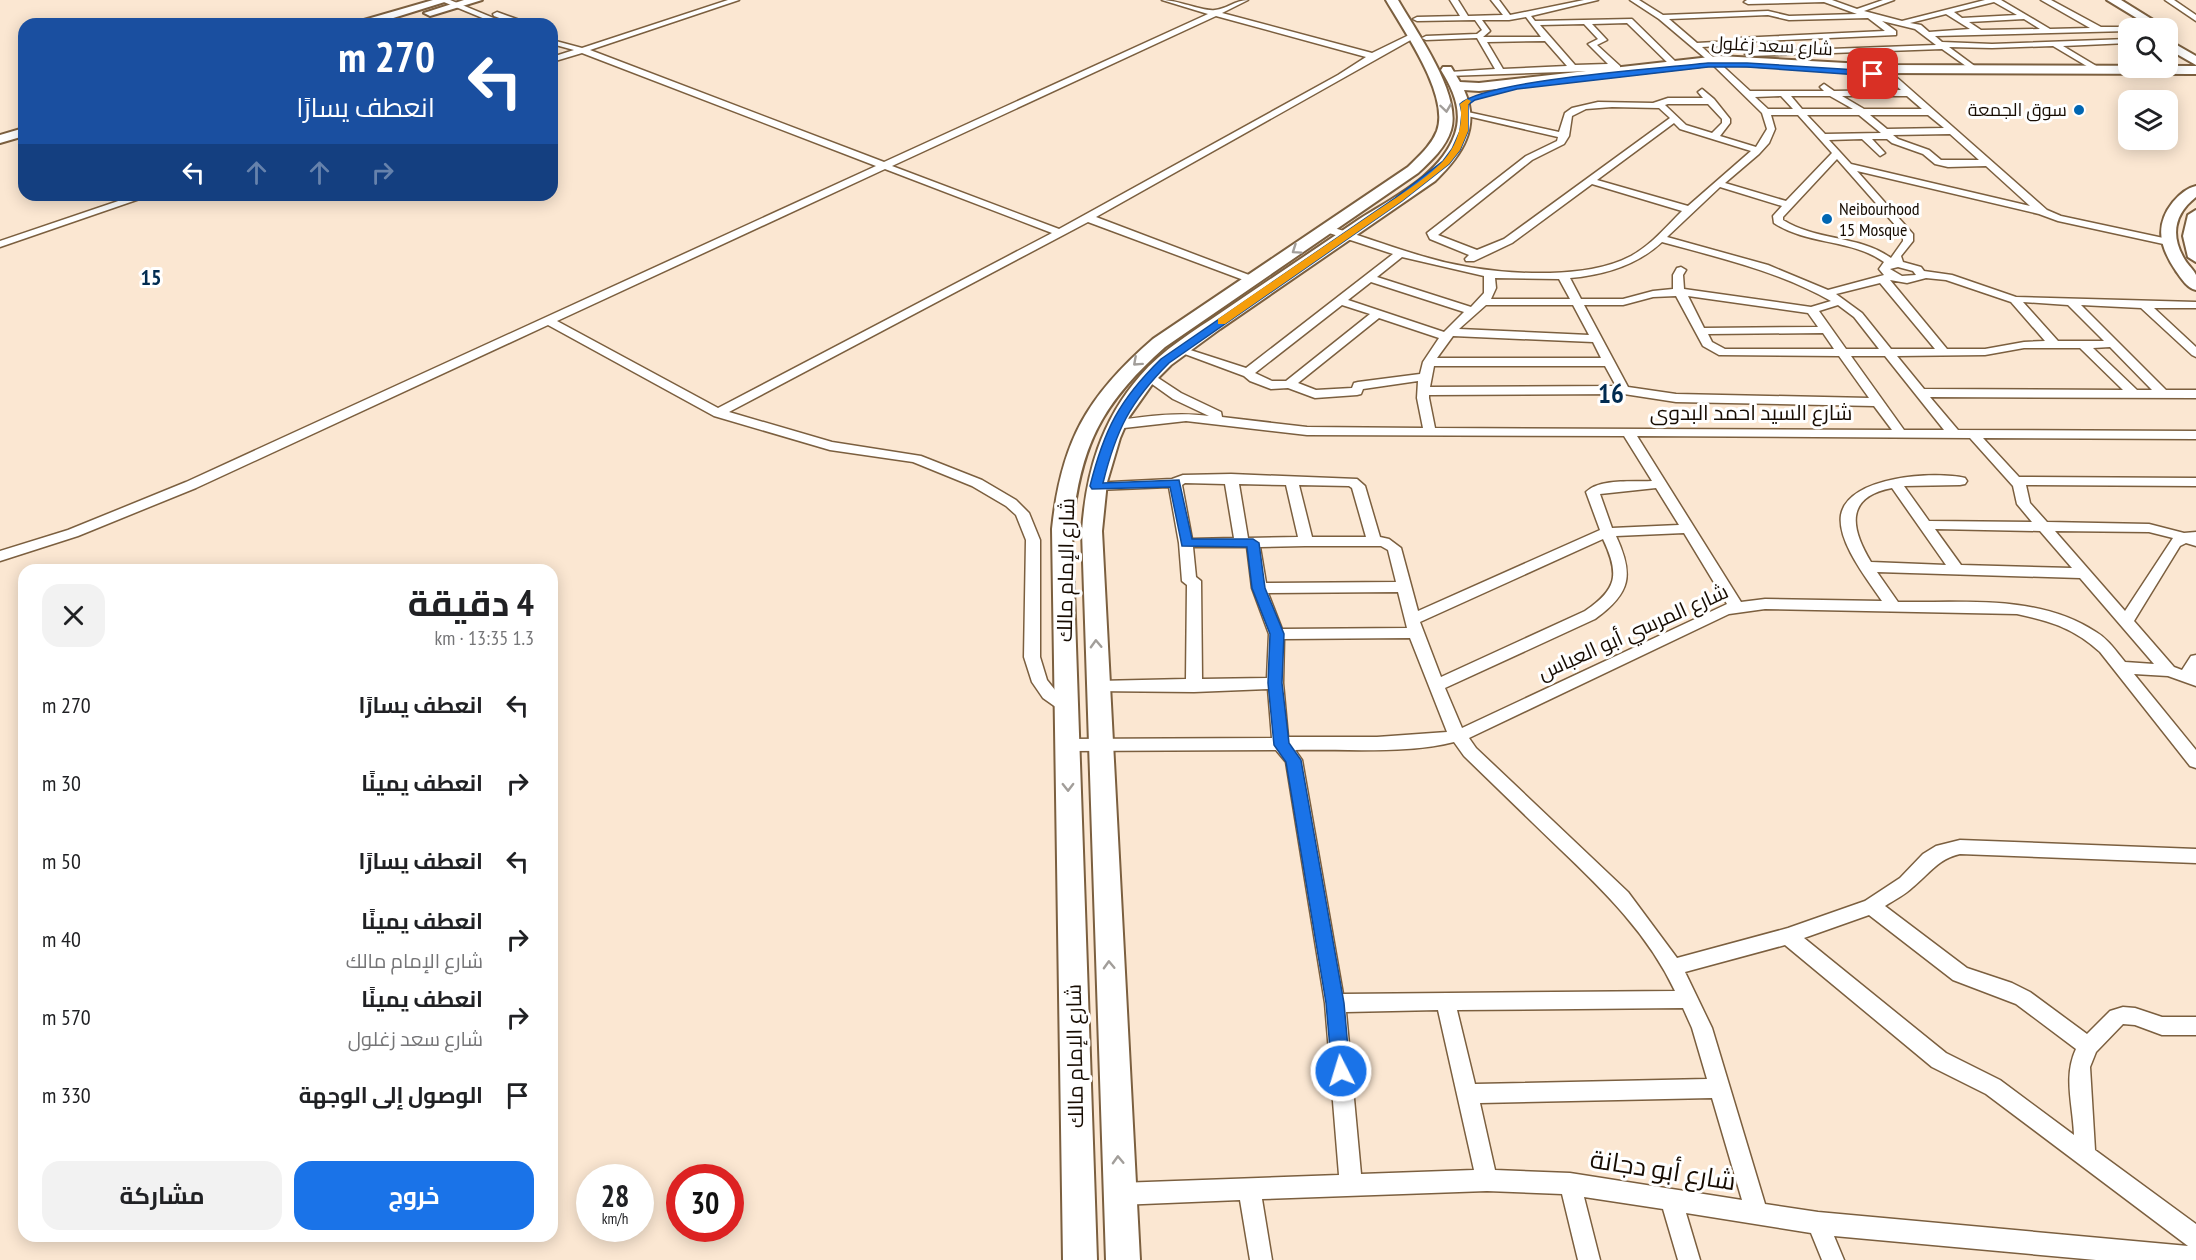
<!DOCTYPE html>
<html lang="ar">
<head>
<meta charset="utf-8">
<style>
	body { margin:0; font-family:"PT Sans Narrow",Cairo,sans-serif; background:#f2f2f2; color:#202124; direction:rtl; height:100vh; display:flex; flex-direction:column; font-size:22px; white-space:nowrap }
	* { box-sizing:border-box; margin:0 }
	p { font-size:20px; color:#757577 }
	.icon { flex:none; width:33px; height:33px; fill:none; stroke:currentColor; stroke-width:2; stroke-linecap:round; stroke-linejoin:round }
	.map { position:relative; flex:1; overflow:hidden; direction:ltr }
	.side { position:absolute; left:18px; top:564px; width:540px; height:678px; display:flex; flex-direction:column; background:#fff; border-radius:18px; box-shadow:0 3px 15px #0003; direction:rtl }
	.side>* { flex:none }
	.banner { position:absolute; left:18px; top:18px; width:540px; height:183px; border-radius:18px; box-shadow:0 3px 15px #0003; direction:rtl; background:#1a4fa0; color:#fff; overflow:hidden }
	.buttons { position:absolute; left:2118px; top:18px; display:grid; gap:12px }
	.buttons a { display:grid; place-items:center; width:60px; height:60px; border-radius:12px; background:#fff; box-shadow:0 3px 15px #0003; font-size:30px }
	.speed { position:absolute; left:576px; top:1164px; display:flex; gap:12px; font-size:30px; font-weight:700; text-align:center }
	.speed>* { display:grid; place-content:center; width:78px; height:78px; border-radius:50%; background:#fff; box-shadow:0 3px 15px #0003; line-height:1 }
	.speed small { font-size:15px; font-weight:400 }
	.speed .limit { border:9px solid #d22; background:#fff; color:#111 }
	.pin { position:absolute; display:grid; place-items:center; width:51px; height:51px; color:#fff; margin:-26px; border-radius:12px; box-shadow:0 3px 9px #0006 }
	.me { position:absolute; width:66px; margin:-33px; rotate:355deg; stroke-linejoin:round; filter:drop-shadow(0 0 4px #0008) }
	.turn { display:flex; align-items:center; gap:21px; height:126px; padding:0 24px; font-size:27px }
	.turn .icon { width:78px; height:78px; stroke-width:2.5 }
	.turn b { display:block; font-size:42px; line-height:51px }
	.lanes { display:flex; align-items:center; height:57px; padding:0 24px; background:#0003; justify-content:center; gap:30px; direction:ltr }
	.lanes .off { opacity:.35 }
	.round { display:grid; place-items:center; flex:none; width:63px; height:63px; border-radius:18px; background:#f2f2f2 }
	.head { display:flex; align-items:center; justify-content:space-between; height:102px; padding:0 24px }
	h1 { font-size:36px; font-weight:700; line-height:45px }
	.primary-button { display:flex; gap:12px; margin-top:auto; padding:12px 24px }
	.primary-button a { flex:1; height:69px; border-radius:18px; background:#1a73e8; color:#fff; font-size:24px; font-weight:700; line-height:69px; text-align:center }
	.primary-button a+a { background:#f2f2f2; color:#202124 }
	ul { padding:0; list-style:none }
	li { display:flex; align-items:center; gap:18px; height:78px; padding:0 24px }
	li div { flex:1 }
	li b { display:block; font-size:22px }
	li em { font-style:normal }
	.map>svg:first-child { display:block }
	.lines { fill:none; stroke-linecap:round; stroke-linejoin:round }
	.street-casing { stroke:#7b5f3f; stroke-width:3 }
	.secondary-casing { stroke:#7b5f3f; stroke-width:4 }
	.street { fill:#fff; fill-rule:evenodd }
	.secondary { fill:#fff; fill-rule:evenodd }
	.oneway { stroke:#a29e9a }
	.route { fill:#1a73e8; stroke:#114b97; stroke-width:1.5 }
	.slow { fill:#f59e0b }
	.poi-dot { fill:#0066b2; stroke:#fff; stroke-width:2 }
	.labels { text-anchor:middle; stroke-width:6; stroke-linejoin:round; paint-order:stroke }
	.far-street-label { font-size:18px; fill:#170c02; stroke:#fff }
	.far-poi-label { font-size:18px; fill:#170c02; stroke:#fff; text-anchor:end }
	.street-label { font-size:21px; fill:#170c02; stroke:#fff }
	.far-district-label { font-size:22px; font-weight:bold; fill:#012b50; stroke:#fff }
	.near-street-label { font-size:26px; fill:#170c02; stroke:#fff }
	.district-label { font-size:27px; font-weight:bold; fill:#012b50; stroke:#fff }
</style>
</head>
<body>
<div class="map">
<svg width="2196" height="1260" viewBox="0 0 2196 1260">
	<rect width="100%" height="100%" fill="#fbe7d2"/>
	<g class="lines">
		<defs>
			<g id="street">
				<path d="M439 0H450L508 24H497Z"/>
				<path d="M728 0H739L590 50 884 162 1208 14 1162 0C1178 0 1204 12 1215 10 1227 9 1235 0 1248 0L1222 13 1372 53 1409 35 1416 37 1096 217 1257 278V282H1249L1088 222 729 412 832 442 921 456 982 480 1016 500 1029 513 1040 540V657L1047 680 1055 690 1074 706 1072 710H1060L1043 698 1032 682 1024 657 1026 540 1016 515 1006 506 972 486 913 462 830 450 714 416 548 325 196 488 78 536 0 561V551L68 530 186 482 876 166 582 53 552 62V57L574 50 552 44V40L582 48ZM1216 16 1366 57 1338 75 1059 229 892 166ZM885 169 1052 233 718 408 557 321Z"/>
				<path d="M1450 0H1458L1468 16 1503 15 1491 0H1499L1510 15 1584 0H1598L1531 16 1535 21 1632 19 1678 64 1671 66 1627 23 1592 24 1607 40 1597 45 1620 66V70L1447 76V72H1450L1495 69 1477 38 1426 40 1422 38 1426 36 1477 34 1482 30 1475 20 1417 21 1413 19 1417 17 1460 16ZM1526 17 1541 37H1483L1490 31 1482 20H1509ZM1584 24 1598 39 1588 44 1608 64 1575 65 1540 25ZM1545 41 1567 66 1503 69 1487 42Z"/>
				<path d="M1630 0H1639L1663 15 1768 11 1789 16 1857 14 1824 2 1748 4 1744 2 1747 0H1832L1857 9 1883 0H1894L1864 11 1902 21 1985 0H2001L2050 29 2090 28 2041 0H2051L2101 27H2131L2128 31 1935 36 1942 42 1992 44 2128 39V43L2063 46 2098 67 2099 69 2095 71 2053 46 1992 48 1949 47 1976 67 1977 69 1973 71 1942 49 1749 56 1745 54 1749 52 1936 45 1915 29 1882 21 1896 31V35L1740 42 1735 45 1702 47 1750 91H1824L1820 87 1824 84 1834 91 1901 90 1878 69 1885 67 2047 210 2061 216 2168 239 2173 242 2168 245 2058 221 2039 214 1857 171 1913 234V241L1901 256 1903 262 1921 267 1924 271 1952 275 2016 297 2196 302V308H2154L2196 347V357L2192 355 2141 308 2081 305 2166 390H2196V398L1930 397 1958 430 2196 431V439L1983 438 2019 477 2196 478V486L2026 485 2030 503 2047 522 2149 524 2184 533 2196 532V546L2186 543 2180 546 2134 621 2174 667 2182 670 2191 656 2196 655V686L2168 676 2134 674 2196 750V768L2190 766 2100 652C2074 628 2050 621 2017 614L1765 609 1729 614 1469 738 1476 748 1628 892 1677 958 1788 928 1865 901 1900 878 1923 854 1936 846 1960 840 2196 849V863L1960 854C1938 859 1930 873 1913 887 1905 895 1894 900 1885 906L1967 968 2012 983 2030 992 2087 1034 2110 1011 2123 1007 2135 1008 2162 1017H2196V1035H2162L2135 1025 2123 1024 2096 1052 2090 1067 2095 1150 2196 1224V1260H2096L1834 1236 1844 1260H1822L1811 1233 1686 1213 1700 1260H1678L1663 1209 1584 1197 1600 1260H1578L1562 1194 1487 1191 1262 1199 1272 1260H1250L1240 1200 1119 1205 1111 1202 1108 1194 1111 1186 1119 1183 1339 1175 1325 1003 1286 762 1276 750 1067 751 1061 749 1059 745 1061 741 1067 739 1272 738 1268 689 1194 692 1092 691 1090 687 1092 683 1098 681 1186 679 1187 585 1182 581 1179 543 1169 487 1096 490 1089 486 1091 483 1172 479 1183 475 1231 474 1357 479 1365 486 1380 537 1389 539 1401 548 1418 611 1600 530 1586 492C1600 478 1633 482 1652 481L1624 436 1307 435 1186 421 1115 429 1109 425 1115 421C1147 416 1177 412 1209 416L1173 399 1145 379 1143 376 1149 372 1181 393 1221 412 1222 417 1307 427 1423 428 1417 398 1418 381 1363 389 1361 394 1357 395 1315 398 1288 388 1271 389 1250 381 1244 376 1174 350 1180 347 1184 348 1246 368 1393 254 1323 231V227L1327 226C1357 234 1385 245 1415 254 1459 268 1504 274 1550 273 1578 272 1606 269 1631 256 1651 245 1666 227 1682 211L1592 184 1512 243 1474 261H1466L1465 259 1469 255 1430 239 1427 233 1526 156 1557 141 1558 137 1463 115V111L1559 132 1565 113 1572 108 1598 102 1653 103 1668 98H1703L1698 92 1702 89 1714 99 1730 119V123L1720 136 1756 147 1767 129 1762 113 1711 63 1659 19ZM1994 2 2017 15 1962 18 1954 12ZM1946 14 1970 29 1929 32 1921 25 1910 23ZM1768 15 1789 20 1868 18 1885 31 1738 38 1733 41 1697 43 1669 19ZM2024 19 2040 29 1981 30 1969 22ZM1781 96 1793 109H1768L1755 97ZM1791 96H1830L1853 109H1802ZM1842 96H1907L1922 109H1864ZM1668 104H1708L1722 119V123L1712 133 1686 125 1665 105ZM1612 107 1659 108 1670 118 1504 239 1477 250 1438 235 1532 160 1564 144 1569 136 1572 116 1586 109ZM1771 115H1798L1832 153 1786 201 1725 183 1759 154 1769 143 1775 129ZM1807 115H1859L1881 133 1825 134ZM1870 115H1928L1944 128 1887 129ZM1674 123 1680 129 1751 151 1688 206 1597 180ZM1950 134 1979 160H1941L1929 150 1898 139 1893 135ZM1862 139 1880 156 1885 153 1872 139H1887L1892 143 1923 154 1935 164 1948 167 1986 166 2030 206 1851 164 1829 140ZM1837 159 1903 234V241L1891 258C1859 235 1816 241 1783 220V217ZM1720 187 1782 206 1773 216 1774 223C1807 245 1852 239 1884 262L1879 269 1884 275 1828 290 1768 265 1667 237ZM1662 242C1720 258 1778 271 1831 301L1811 307 1684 289 1683 275 1686 270 1681 267 1677 268 1673 275V289L1653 291 1623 299H1581L1570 278C1604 275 1636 266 1662 242ZM1402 257 1484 276V293L1471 307 1377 277ZM1898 267 1913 271 1916 275 1902 276 1890 269ZM1495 278 1559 279 1570 299H1491L1496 288ZM1926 278 1946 280 2011 302 2045 341 2024 342 1985 349H1947L1890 280 1907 283ZM1371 282 1464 312 1444 332 1348 300ZM1880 283 1935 349H1891L1862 313 1836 294ZM1676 296 1703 346 1719 355 1839 356 1869 398 1676 394 1628 387 1584 305H1623L1653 297ZM1688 296 1808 313 1818 327 1704 328ZM2023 302 2068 305 2104 341H2058ZM1342 305 1370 314 1286 381H1272L1255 373ZM1486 305H1573L1589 335 1459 329ZM1838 305 1854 317 1879 349H1846L1819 311ZM1379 318 1439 338 1423 362 1420 374 1358 382 1354 383 1352 388 1316 390 1298 383ZM1823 333 1834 349H1725L1712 342 1708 334ZM1453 336 1593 342 1601 358H1437ZM2110 347 2152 390H2137L2093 348ZM2024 348H2080L2123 390 1924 389 1897 356 1985 355ZM1851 356H1885L1944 430H1904ZM1434 366H1605L1616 386 1430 387ZM1624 394 1676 402 1874 406 1892 430 1435 428 1429 398V395ZM1637 436 1970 438 2013 486 2017 504 2032 522 1929 521 1904 486 1960 485 1965 484 1967 481 1965 478C1935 471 1848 476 1841 515 1837 542 1868 580 1882 601L1765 599 1741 602ZM1185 483 1225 484 1234 538 1192 539 1182 485ZM1239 484 1286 485 1298 537 1248 538ZM1299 485 1349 486 1352 488 1366 537H1312ZM1656 488 1679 525 1612 528 1600 494ZM1892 488 1946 565 1871 562C1851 529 1844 497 1892 488ZM1935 529 2040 531 2072 568 1961 565ZM2055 531 2149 532 2173 538 2125 611ZM1684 533 1727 604 1462 728 1445 688 1595 619C1631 593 1634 575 1616 536ZM1603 539C1620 575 1617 589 1585 611L1441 677 1420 622ZM1305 546H1381L1388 550 1396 582 1266 583 1260 547ZM1193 547H1247L1252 588 1269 634 1267 678 1202 679 1201 581 1196 577ZM1877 572 2080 578 2154 664 2125 662C2116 651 2108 639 2096 632 2038 594 1964 603 1898 602ZM1398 592 1407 628 1282 629 1268 593ZM1410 638 1447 732 1377 737H1288L1283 683 1284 639ZM1454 742 1464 756C1496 787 1528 818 1560 849 1605 892 1648 934 1675 991L1343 994 1302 760 1295 750C1342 749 1410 754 1454 742ZM1869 915 1953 980 2016 1004 2076 1049C2063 1077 2073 1105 2074 1135L2000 1080 1946 1053 1804 938ZM1785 945 1932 1067 1986 1094 2188 1246 1818 1212 1765 1204 1712 1028 1685 972ZM1683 1008 1692 1028 1707 1079 1475 1084 1457 1010ZM1438 1010 1474 1170 1361 1174 1346 1012ZM1712 1098 1742 1200 1570 1173 1495 1170 1480 1103Z"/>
				<path d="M2165 0H2174L2196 15V21Z"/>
				<path d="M497 12 525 22 526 24H515L494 16 493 14Z"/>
				<path d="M136 195H151L0 247V241Z"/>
			</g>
			<g id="secondary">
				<path d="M433 0H451L374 24H355L357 22Z"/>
				<path d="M464 0H482L430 16 424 13Z"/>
				<path d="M1386 0H1398C1415 30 1462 94 1451 130 1446 147 1431 161 1418 173L1165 347C1102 403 1080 445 1072 529L1097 1260H1063L1052 529C1061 442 1087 396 1153 339L1408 167C1419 156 1431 146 1437 131 1450 96 1404 31 1386 0Z"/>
				<path d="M2107 0H2121L2166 28H2153Z"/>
				<path d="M2168 40 2196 56V65L2168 49Z"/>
				<path d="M1719 56 1882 65 2196 66V74L1882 73 1719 64 1479 91 1464 90C1481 127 1462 155 1435 181L1220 329 1171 365 1153 383 1129 417 1120 438 1107 482 1102 531 1140 1260H1106L1082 531C1086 473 1101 421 1140 376 1162 350 1194 331 1222 312 1267 281 1313 251 1358 220 1392 198 1441 175 1455 134 1463 111 1453 89 1441 70L1443 67H1451L1460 82 1479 83Z"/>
				<path d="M24 128V136L0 143V135Z"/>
				<path d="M2196 186V197C2174 214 2170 236 2185 260 2188 265 2194 270 2196 275 2196 279 2196 286 2196 290 2187 288 2181 278 2176 271 2160 247 2154 226 2173 202 2179 195 2187 188 2196 186Z"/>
				<path d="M2196 210V262L2188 257 2183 236 2188 215Z"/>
			</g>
		</defs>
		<use href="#street" class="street-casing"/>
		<use href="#secondary" class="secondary-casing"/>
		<use href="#street" class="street"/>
		<use href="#secondary" class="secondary"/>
	</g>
	<defs><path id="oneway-chevron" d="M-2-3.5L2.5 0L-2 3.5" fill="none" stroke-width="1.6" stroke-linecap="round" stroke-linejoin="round" transform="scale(1.5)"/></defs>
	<g class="oneway">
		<use href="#oneway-chevron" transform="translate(1446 108) rotate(82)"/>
		<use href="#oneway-chevron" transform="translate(1296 250) rotate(146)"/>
		<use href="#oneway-chevron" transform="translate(1137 362) rotate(138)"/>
		<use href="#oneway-chevron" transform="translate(1096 644) rotate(-92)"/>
		<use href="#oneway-chevron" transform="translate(1068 787) rotate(89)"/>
		<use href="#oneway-chevron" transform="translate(1109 965) rotate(-92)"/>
		<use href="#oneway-chevron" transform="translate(1118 1160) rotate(-92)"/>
	</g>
	<path class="route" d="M1708 63H1747L1873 71 1877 74 1873 76 1747 67H1708L1517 89 1475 100 1468 105V131L1460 150 1449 164 1402 201 1169 363C1130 402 1116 430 1103 483L1179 480 1192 539H1253L1259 543 1265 588 1284 634 1282 683 1289 743 1301 760 1344 1003 1350 1071 1348 1077 1341 1080 1334 1077 1332 1071 1326 1003 1286 762 1274 745 1268 683 1270 634 1252 588 1247 547 1182 546 1170 487 1092 489 1090 486C1104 430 1119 400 1161 359L1395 198 1443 161 1452 149 1460 131 1462 113 1460 104C1485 80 1664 68 1708 63Z"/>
	<path class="slow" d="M1467 99 1471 101 1468 105V131L1460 150 1449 164 1402 201 1225 324H1218V319C1267 285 1317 251 1366 218 1389 202 1426 180 1444 160 1457 145 1464 124 1460 104Z"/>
	<g class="poi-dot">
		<circle cx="2079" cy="110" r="6"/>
		<circle cx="1827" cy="219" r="6"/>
	</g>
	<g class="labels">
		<g class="far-street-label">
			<text transform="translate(1772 46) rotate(3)" y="6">شارع سعد زغلول</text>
		</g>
		<g class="far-poi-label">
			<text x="2067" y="116">سوق الجمعة</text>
			<text x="1839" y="215" text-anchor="start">Neibourhood<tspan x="1839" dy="21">15 Mosque</tspan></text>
		</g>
		<g class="street-label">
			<text x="1751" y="420">شارع السيد احمد البدوى</text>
			<text transform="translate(1066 570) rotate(-89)" y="7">شارع الإمام مالك</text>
			<text transform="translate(1633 632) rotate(-24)" y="7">شارع المرسي أبو العباس</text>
			<text transform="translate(1075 1056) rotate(-91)" y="7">شارع الإمام مالك</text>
		</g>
		<g class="far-district-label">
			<text x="151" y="285">15</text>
		</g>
		<g class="near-street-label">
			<text transform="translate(1663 1170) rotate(9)" y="9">شارع أبو دجانة</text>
		</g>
		<g class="district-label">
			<text x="1611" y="403">16</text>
		</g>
	</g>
</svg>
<div class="buttons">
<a><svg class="icon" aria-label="search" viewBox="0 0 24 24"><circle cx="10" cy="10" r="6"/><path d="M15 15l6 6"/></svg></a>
<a><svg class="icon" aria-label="layers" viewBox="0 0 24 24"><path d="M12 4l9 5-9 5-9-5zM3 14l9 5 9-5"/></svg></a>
</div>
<div class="speed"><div>28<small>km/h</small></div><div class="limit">30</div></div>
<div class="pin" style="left:1873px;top:74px;background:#d93025"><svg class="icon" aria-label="arrive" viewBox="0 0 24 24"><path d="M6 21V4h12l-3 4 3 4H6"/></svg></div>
<svg class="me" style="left:1341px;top:1071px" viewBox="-20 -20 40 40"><circle r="17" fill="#1a73e8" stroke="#fff" stroke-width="3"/><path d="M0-11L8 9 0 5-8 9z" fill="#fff"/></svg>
<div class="banner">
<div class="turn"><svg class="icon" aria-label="left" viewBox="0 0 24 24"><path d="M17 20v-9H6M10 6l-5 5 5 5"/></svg><div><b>270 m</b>انعطف يسارًا</div></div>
<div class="lanes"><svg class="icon" aria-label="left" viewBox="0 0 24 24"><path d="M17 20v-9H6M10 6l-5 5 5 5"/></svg><svg class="icon off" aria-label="ahead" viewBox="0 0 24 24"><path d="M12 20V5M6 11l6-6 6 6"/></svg><svg class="icon off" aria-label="ahead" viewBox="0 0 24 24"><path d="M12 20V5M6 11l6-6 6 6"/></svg><svg class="icon off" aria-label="right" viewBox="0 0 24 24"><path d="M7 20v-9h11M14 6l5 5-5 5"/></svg></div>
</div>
<section class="side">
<div class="head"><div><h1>4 دقيقة</h1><p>1.3 km · 13:35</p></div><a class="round"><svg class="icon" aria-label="close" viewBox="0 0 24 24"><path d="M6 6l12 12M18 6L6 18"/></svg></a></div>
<ul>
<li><svg class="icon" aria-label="left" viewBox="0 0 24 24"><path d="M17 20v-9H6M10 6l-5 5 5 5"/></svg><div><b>انعطف يسارًا</b></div><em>270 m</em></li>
<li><svg class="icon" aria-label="right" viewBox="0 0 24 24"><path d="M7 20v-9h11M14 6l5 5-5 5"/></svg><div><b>انعطف يمينًا</b></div><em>30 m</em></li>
<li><svg class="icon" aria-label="left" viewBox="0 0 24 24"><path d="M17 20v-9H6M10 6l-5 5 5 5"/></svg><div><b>انعطف يسارًا</b></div><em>50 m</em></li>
<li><svg class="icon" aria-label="right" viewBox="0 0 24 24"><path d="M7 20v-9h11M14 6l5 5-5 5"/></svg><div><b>انعطف يمينًا</b><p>شارع الإمام مالك</p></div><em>40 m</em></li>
<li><svg class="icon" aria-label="right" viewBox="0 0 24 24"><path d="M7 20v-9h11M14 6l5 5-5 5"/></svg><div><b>انعطف يمينًا</b><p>شارع سعد زغلول</p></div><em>570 m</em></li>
<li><svg class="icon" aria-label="arrive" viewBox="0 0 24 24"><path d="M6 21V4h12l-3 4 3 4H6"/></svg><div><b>الوصول إلى الوجهة</b></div><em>330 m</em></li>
</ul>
<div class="primary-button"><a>خروج</a><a>مشاركة</a></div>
</section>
</div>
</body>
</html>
